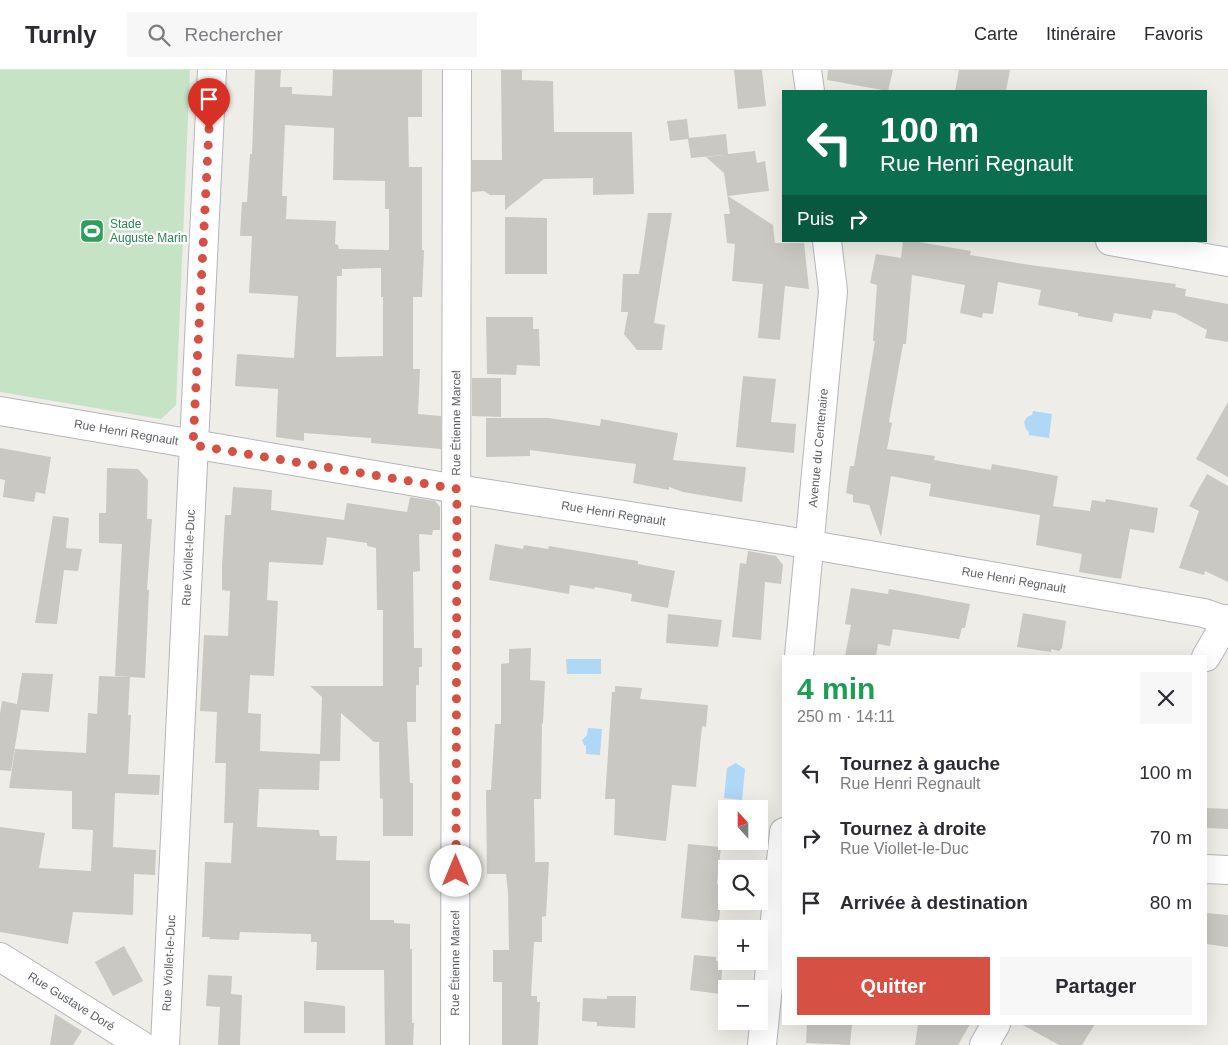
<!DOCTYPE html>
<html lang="fr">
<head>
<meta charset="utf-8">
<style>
	body { margin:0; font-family:Arial,sans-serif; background:#f7f7f7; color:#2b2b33; height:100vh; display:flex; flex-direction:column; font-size:19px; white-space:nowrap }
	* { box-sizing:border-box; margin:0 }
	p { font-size:16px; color:#7c7c81 }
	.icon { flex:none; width:28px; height:28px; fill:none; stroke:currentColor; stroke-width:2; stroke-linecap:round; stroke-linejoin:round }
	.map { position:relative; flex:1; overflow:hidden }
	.sheet { position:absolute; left:782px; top:585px; width:425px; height:370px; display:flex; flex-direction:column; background:#fff; border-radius:0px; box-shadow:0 5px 20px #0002 }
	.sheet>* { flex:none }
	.hud { position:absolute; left:782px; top:20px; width:425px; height:152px; border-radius:0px; box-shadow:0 5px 20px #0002; background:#0b6e4f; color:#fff; overflow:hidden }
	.needle { width:32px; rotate:339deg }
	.fabs { position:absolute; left:718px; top:730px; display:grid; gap:10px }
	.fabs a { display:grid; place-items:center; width:50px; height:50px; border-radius:0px; background:#fff; box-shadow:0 5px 20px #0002; font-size:25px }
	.pin { position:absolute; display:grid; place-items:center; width:42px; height:42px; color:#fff; margin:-51px -21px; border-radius:50% 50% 50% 0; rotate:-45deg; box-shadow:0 0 5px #0007 }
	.pin .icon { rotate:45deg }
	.me { position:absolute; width:55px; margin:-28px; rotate:0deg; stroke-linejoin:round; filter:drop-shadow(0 0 4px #0008) }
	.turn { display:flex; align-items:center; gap:18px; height:105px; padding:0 15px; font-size:22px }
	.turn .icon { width:65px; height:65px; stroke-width:2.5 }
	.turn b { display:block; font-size:35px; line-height:42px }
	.then { display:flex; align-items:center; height:48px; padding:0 15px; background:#0003; gap:10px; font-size:19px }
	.round { display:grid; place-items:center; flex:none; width:52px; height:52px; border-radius:0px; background:#f7f7f7 }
	.overview { display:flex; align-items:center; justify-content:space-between; height:85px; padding:0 15px }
	h1 { font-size:30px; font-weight:600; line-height:38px; color:#1e9e55 }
	.primary-button { display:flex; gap:10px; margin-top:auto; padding:10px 15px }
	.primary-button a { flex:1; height:58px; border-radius:0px; background:#d75044; color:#fff; font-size:20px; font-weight:600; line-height:58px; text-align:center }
	.primary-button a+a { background:#f7f7f7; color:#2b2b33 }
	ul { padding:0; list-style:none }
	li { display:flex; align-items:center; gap:15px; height:65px; padding:0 15px }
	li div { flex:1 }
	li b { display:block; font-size:19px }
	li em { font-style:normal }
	header { display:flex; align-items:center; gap:30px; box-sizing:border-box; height:70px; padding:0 25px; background:#fff; border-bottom:1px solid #e1e1e2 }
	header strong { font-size:24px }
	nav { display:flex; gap:28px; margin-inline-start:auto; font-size:18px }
	.search { width:350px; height:45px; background:#f7f7f7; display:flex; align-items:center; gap:12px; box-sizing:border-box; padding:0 18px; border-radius:0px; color:#7c7c81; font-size:19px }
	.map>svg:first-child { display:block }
	.green { fill:#c6e3c6 }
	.water { fill:#afd7f6 }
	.building { fill:#cac8c3; fill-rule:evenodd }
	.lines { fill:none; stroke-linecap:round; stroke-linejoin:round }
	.street-casing { stroke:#b4b6ba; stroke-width:30 }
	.street { stroke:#fff; stroke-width:28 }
	.route { stroke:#d75044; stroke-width:9; stroke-dasharray:0 16.2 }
	.labels { text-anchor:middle; stroke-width:4.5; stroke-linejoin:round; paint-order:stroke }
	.leisure-label { font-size:12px; fill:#27864d; stroke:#fff; text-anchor:start }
	.street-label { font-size:12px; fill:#5e6165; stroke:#fff }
</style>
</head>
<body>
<header>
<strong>Turnly</strong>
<div class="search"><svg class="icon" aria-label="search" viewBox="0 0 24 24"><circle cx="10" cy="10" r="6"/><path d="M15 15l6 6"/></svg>Rechercher</div>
<nav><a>Carte</a><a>Itinéraire</a><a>Favoris</a></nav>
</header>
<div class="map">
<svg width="1228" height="975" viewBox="0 0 1228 975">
	<rect width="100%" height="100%" fill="#efede7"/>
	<path class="green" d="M0 0H190L176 335 161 349 0 322Z"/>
	<g class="water">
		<path d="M1033 341 1052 344 1049 368 1029 365V362L1026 359 1024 352 1027 347 1032 345Z"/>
		<path d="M566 589H601V604H567Z"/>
		<path d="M588 658 602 659 600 685 586 684V676L584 675 582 670 587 665Z"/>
		<path d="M736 693 745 699 742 730 724 728 727 698Z"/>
	</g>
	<g class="building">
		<path d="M255 0H281L280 17H292V24L332 26 333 0H422V47H408L409 97H422V180H424L422 227H413V299H420L418 344 441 346V379L371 373V368L304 363V371L276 367 278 319 235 316 237 284 294 288 298 226 249 223 252 166H240L242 132H247L250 84H252ZM285 55 334 58 333 110 385 111V139H389V180L339 179 338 175 335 174 336 151 286 149 287 126H282ZM381 198V227H383V286L336 287 337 206H342V199Z"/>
		<path d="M501 0H522V10L553 11 554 62H632L634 124 593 125V108L544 109 505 140V125H490L484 121 472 122V90H502Z"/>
		<path d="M734 0H762L766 36 738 39Z"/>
		<path d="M828 0H893L888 21 827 10Z"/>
		<path d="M959 0H1010L1006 21H955Z"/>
		<path d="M687 49 689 68 726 64 728 84 755 81 757 93 765 91 769 121 728 126 773 155 775 173H804L809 219 785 216 780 270 758 268 763 214 732 211 735 174 727 173 724 144H730L724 103 706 87 724 85 691 88 688 69 670 71 667 51Z"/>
		<path d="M648 143H672L654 253 665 255 662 280H637L624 264 628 242H621L623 204H639Z"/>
		<path d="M505 147 547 148V204H505Z"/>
		<path d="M903 171H913L971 181 970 185 1030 195 1176 214 1175 217 1186 219 1185 226 1228 234V272L1205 268 1207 260 1175 243 1153 240 1151 249 1114 243 1112 252 1078 246V243L1038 235 1041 220 998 212 993 244 983 243 982 248 960 243 965 215 912 205 906 274H903L889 352 892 353 887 379 935 386 934 390 991 400 992 394 1058 406 1053 436 1090 441 1092 430 1105 432 1106 429 1158 438 1154 463 1130 459 1121 509 1079 502 1082 484 1036 475 1040 445 929 426 931 414 891 406 881 467 869 435 853 432V425L846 423 850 396H854L875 271H873L877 215 870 213 876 184 901 188Z"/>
		<path d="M486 247H533V259H539L540 296 517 295 516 305 487 304Z"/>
		<path d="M743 306 776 309 771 352 796 354 794 383 736 377Z"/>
		<path d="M472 308H501V347L472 346Z"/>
		<path d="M1228 332V407L1196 389Z"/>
		<path d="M486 348H549L600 356 601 349 678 363 673 390 746 397 742 432 683 422 669 417V420L633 413 636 394 530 380V386L486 387Z"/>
		<path d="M0 378 51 387 45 424 36 422 34 432 3 427 5 410 0 409Z"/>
		<path d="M107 398 138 399 148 410 147 449H152L147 520H149L145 608 115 606 122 474 99 473V443H106Z"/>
		<path d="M1207 404 1228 416V512L1205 501 1204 505 1179 498 1199 441 1189 436Z"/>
		<path d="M233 417 272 420 271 440 344 450 347 433 407 442 410 427 435 431 440 437V460H433L432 465 419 464 420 501 413 502 414 578H422V597H419V615H416V652H407L410 713H413V766H383V729L380 728 379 672H374L341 643 340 691H320V687L319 720 259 719 257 757 319 760 320 766H337L336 790 370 791V850H394V853L410 854V879H412V953H414L413 975H385L384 900H316L317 872H311V864L240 862 239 870 209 869 210 867H202L205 792 231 793 233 753H224L226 693H215L217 642 200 641 204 565 228 566 230 521 222 520V497L225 445H231ZM327 467 367 473V476L376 478 377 540H383V616H310L322 627 320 684 260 681 261 644 248 643 250 605 274 606 278 531 267 530 269 492 323 495Z"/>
		<path d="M53 446 69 448 66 478 82 479 78 501 64 500 57 554 35 553Z"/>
		<path d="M495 474 523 479 524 475 548 479 549 476 638 491V494L675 501 668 538 631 531 632 524 595 517 594 519 570 515 569 524 489 510Z"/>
		<path d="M748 481 776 486 783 495 781 514 765 512 761 570 732 567 740 493 746 494Z"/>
		<path d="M851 518 888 524 889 519 970 534 965 558H962L959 569 893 559 890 576 878 574 876 586H845L851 555 845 554Z"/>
		<path d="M1023 543 1066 551 1062 578 1059 581 1051 579V582L1017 577Z"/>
		<path d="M668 544 722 550 718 577 666 573Z"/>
		<path d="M531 578 530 610 545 611 543 653 542 654 541 729H534L535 792H549L546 846 542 847V872H534L531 926H537V932H540L538 975H502V912H493V880H509L508 822 506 804H487L486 720H491L495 654H501V594L509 593V579Z"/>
		<path d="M22 603 53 604 49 642 21 640 11 701 0 700V644L2 631 17 634Z"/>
		<path d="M99 606 130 607 128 645H131L128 704 160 705 159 725 115 723 113 777 156 780 155 805 134 804 133 845 73 842 68 874 0 862V757L45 763 39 798 91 801 93 760 72 759V721L9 718 15 679 86 683 88 643 97 644Z"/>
		<path d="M615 616 642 618 640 629 708 635 706 657 702 656 696 717 672 715 666 771 614 765 615 729H605L612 622H615Z"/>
		<path d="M1206 738 1228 739V759L1206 758Z"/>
		<path d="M688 774 721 777 717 814 722 815 719 852 681 848Z"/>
		<path d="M1206 843 1228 845V877L1206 874Z"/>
		<path d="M124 876 143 911 113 926 95 892Z"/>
		<path d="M694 885 716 887V891L723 892 720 924 690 920Z"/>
		<path d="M208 905 232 906 231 924 242 925 240 975H218L220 937 206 936Z"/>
		<path d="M607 926H636L635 958 597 956V952L582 951 583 928 607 929Z"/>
		<path d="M304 931 345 936V963H304Z"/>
		<path d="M55 944 82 961 73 975H50Z"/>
		<path d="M807 954H852L850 975 806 973Z"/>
		<path d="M918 954H970L958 975H915Z"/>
		<path d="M1021 954H1095L1082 975H1059Z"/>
	</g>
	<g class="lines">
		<defs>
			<g id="street">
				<path d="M807 0 810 21"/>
				<path d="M1110 171 1228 192"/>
				<path id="s1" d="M0 341 457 419 783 470 1204 543 1227 551"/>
				<path id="s2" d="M799 586 833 221 827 171"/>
				<path d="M1206 587 1228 549"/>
				<path d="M1206 799 1228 800"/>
				<path id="s3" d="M0 887 141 975"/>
				<path id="s4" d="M165 975 212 0"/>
				<path id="s5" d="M455 975 457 0"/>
				<path d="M762 975 784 762"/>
				<path d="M984 975 996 954"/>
			</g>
		</defs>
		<use href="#street" class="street-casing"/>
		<use href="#street" class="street"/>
	</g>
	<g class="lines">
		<path class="route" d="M209 59 193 375 457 419 456 801"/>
	</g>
	<defs>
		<symbol id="stadium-square" viewBox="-11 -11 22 22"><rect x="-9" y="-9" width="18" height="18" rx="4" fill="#2e9e5b" stroke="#fff"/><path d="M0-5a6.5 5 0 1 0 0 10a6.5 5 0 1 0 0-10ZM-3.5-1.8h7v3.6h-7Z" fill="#fff"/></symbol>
	</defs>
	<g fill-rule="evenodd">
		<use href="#stadium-square" x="78" y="147" width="28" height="28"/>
	</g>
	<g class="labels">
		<g class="leisure-label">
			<text x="110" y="158">Stade<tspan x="110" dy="14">Auguste Marin</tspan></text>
		</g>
		<g class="street-label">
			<text dy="4" stroke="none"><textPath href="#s5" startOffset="622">Rue Étienne Marcel</textPath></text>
			<text dy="4" stroke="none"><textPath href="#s1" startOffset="128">Rue Henri Regnault</textPath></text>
			<text dy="4" stroke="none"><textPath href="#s2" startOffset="209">Avenue du Centenaire</textPath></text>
			<text dy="4" stroke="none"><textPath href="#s1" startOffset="622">Rue Henri Regnault</textPath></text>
			<text dy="4" stroke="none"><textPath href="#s4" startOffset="488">Rue Viollet-le-Duc</textPath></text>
			<text dy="4" stroke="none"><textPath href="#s1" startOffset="1028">Rue Henri Regnault</textPath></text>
			<text dy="4" stroke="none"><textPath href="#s4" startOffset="82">Rue Viollet-le-Duc</textPath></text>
			<text dy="4" stroke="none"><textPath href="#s5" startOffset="82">Rue Étienne Marcel</textPath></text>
			<text dy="4" stroke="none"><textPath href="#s3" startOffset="84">Rue Gustave Doré</textPath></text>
		</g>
	</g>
</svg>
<div class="fabs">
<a><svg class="needle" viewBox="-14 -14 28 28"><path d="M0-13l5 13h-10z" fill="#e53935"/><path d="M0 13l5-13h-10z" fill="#7c7c81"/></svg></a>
<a><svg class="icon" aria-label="search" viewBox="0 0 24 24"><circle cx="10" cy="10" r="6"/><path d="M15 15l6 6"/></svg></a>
<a>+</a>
<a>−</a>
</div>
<div class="pin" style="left:209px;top:59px;background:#d93025"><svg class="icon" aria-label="arrive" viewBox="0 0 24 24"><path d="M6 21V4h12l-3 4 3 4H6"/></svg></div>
<svg class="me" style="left:456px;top:801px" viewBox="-20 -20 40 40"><circle r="19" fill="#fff"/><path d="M0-13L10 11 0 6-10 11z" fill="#d75044"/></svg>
<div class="hud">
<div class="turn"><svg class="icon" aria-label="left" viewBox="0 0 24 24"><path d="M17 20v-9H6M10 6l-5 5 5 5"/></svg><div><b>100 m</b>Rue Henri Regnault</div></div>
<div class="then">Puis<svg class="icon" aria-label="right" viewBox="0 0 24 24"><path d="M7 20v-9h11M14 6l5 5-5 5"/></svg></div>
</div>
<section class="sheet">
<div class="overview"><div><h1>4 min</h1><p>250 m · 14:11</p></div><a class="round"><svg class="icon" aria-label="close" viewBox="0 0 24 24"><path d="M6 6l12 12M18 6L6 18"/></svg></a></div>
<ul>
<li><svg class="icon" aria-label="left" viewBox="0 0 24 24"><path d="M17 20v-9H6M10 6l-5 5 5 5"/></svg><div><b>Tournez à gauche</b><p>Rue Henri Regnault</p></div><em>100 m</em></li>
<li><svg class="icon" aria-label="right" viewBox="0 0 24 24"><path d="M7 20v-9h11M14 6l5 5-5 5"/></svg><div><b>Tournez à droite</b><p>Rue Viollet-le-Duc</p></div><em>70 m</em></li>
<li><svg class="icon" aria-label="arrive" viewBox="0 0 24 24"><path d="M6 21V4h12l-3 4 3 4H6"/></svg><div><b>Arrivée à destination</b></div><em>80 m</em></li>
</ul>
<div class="primary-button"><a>Quitter</a><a>Partager</a></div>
</section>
</div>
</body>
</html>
